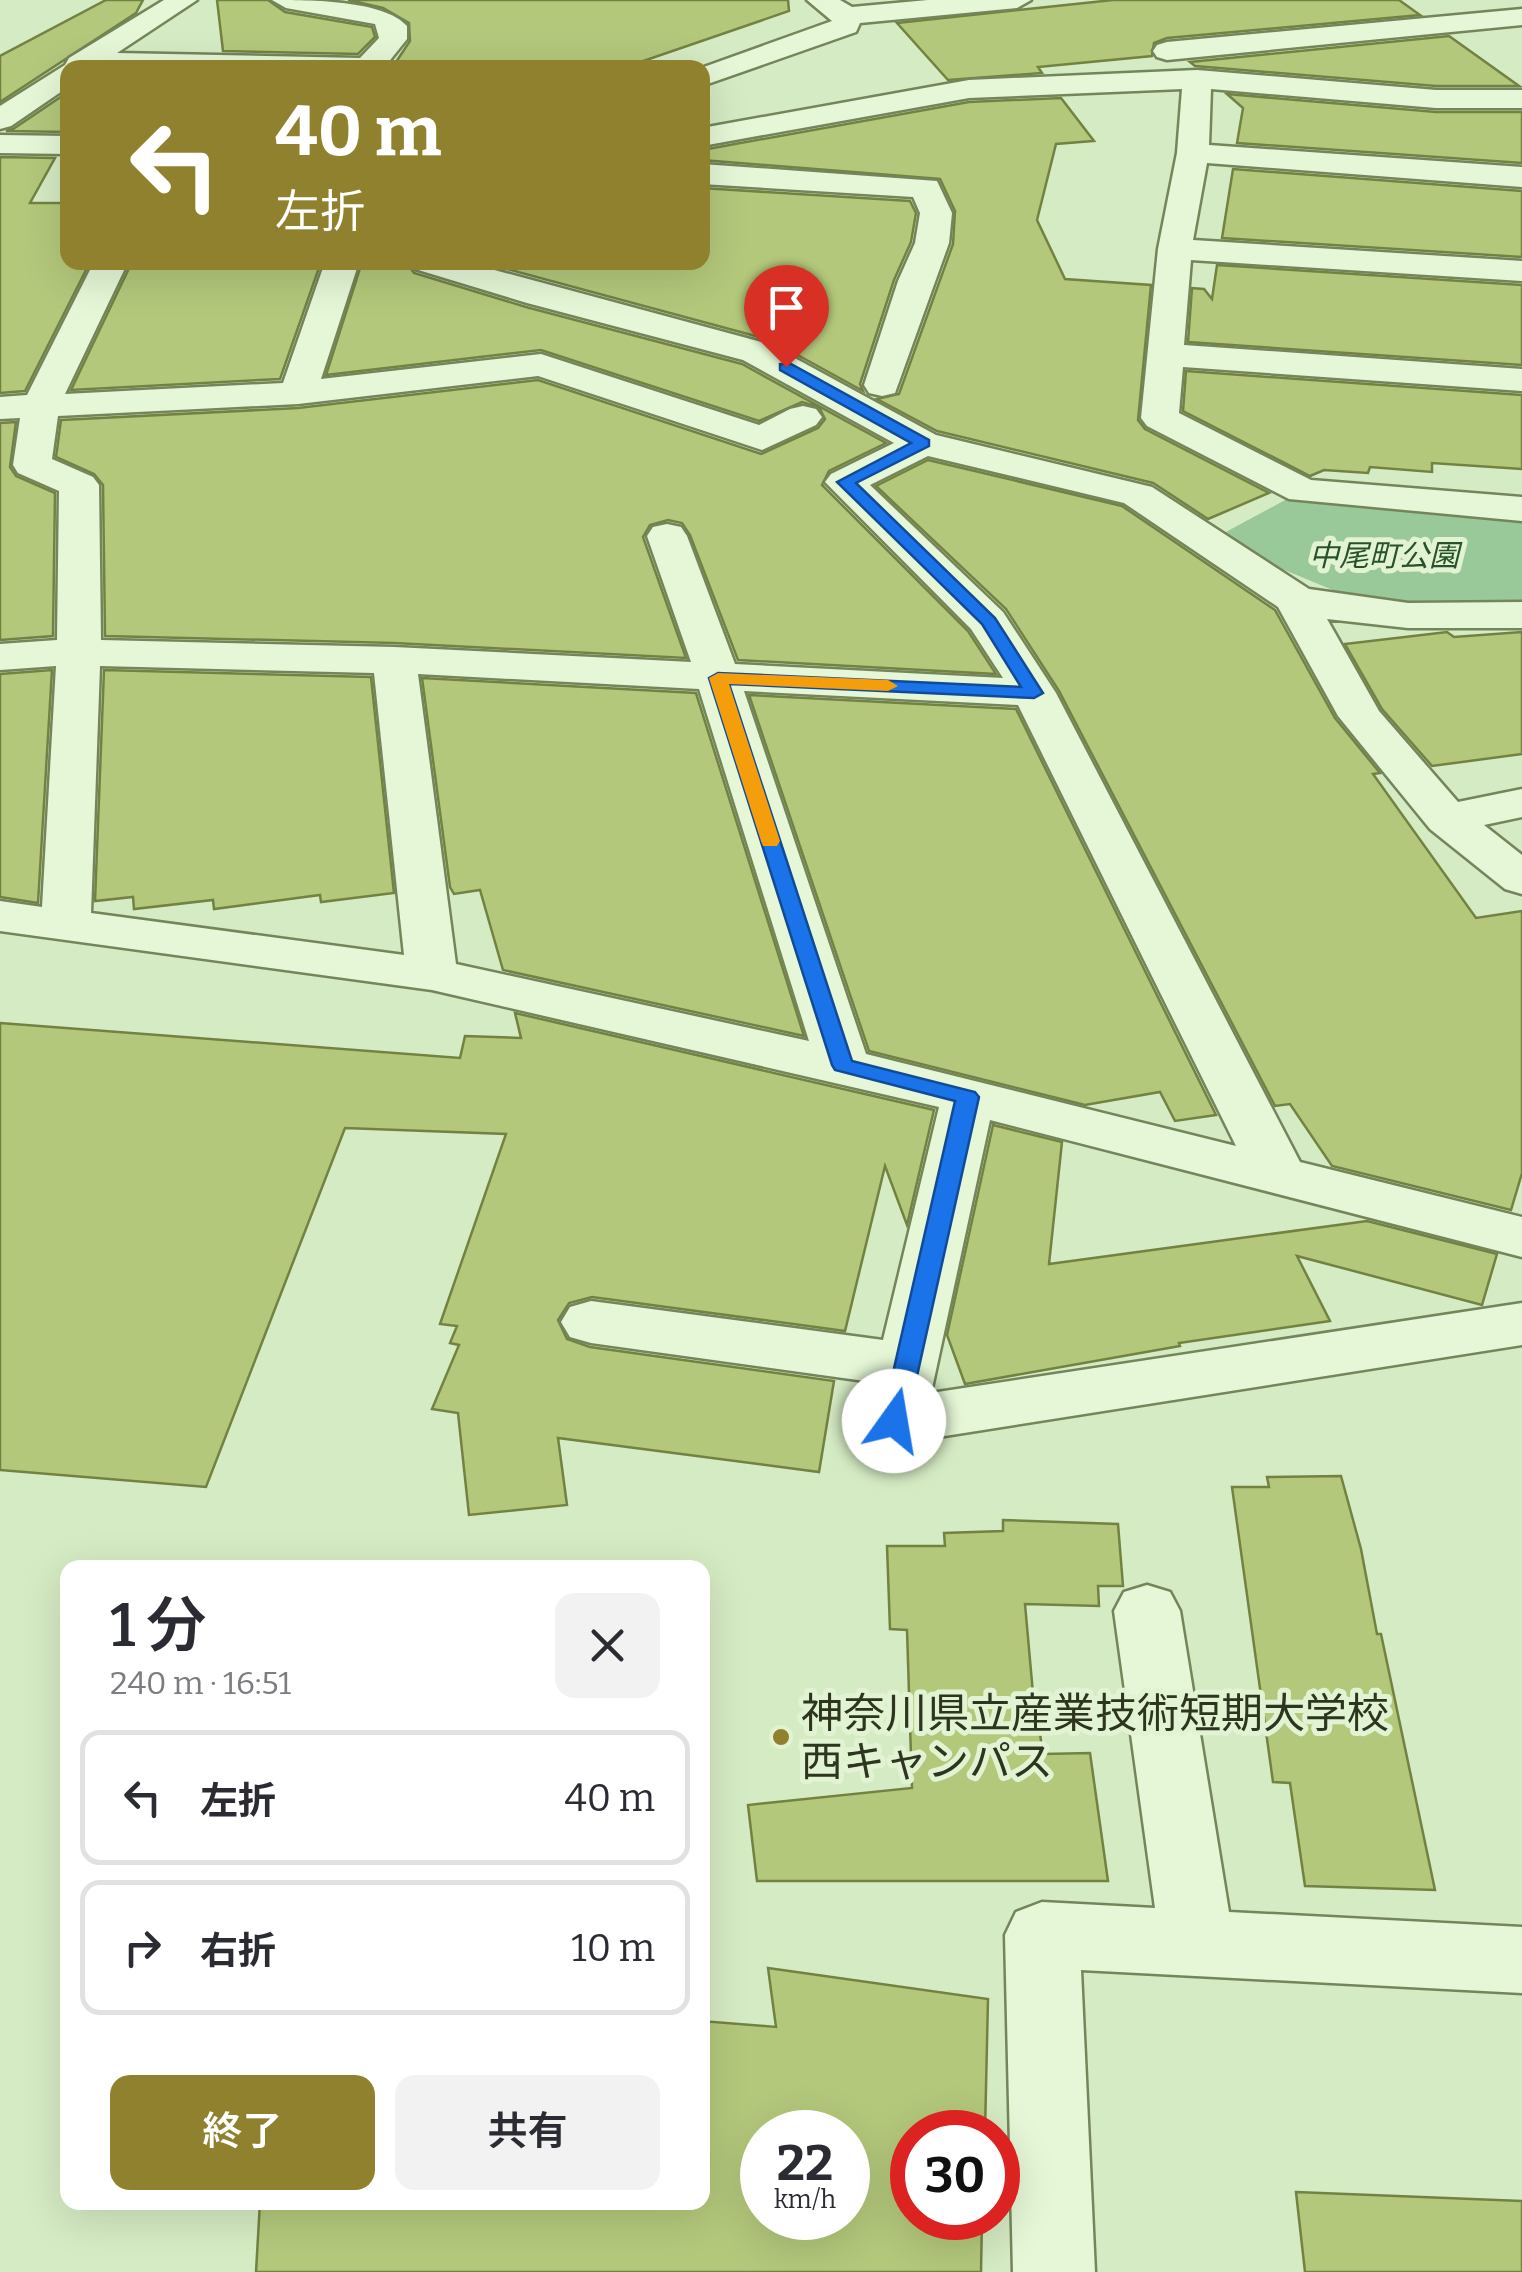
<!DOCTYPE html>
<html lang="ja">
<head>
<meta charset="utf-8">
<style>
	body { margin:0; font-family:Bitter,"Noto Sans JP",serif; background:#f2f2f3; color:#2b2b33; height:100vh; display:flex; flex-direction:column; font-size:38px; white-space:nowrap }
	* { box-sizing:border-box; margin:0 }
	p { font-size:32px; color:#7c7c81 }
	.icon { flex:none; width:55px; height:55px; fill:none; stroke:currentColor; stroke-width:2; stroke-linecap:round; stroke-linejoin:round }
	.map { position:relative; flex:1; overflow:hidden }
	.sheet { position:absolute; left:60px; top:1560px; width:650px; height:650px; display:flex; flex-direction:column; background:#fff; border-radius:20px; box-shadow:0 10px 40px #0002 }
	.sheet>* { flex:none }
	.top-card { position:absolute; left:60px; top:60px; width:650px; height:210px; border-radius:20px; box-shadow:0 10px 40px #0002; background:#90812e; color:#fff; overflow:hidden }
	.speed { position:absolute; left:740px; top:2110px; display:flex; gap:20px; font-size:50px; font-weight:700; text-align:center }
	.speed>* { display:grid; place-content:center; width:130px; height:130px; border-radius:50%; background:#fff; box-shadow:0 10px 40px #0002; line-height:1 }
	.speed small { font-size:25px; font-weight:400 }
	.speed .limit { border:15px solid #d22; background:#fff; color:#111 }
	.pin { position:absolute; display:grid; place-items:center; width:85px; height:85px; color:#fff; margin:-102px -42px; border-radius:50% 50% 50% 0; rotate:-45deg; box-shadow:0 0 10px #0007 }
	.pin .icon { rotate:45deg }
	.me { position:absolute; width:110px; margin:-55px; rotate:13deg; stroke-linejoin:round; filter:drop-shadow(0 0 8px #0008) }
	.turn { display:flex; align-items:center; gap:35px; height:210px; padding:0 50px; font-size:45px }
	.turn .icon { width:130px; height:130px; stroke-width:2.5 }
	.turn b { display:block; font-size:70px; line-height:85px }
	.round { display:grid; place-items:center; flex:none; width:105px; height:105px; border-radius:20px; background:#f2f2f3 }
	.summary { display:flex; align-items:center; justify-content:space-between; height:170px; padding:0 50px }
	h1 { font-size:60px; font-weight:600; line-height:75px }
	.button { display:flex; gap:20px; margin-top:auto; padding:20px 50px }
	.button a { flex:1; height:115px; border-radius:20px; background:#90812e; color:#fff; font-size:40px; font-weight:600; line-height:115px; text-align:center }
	.button a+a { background:#f2f2f3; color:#2b2b33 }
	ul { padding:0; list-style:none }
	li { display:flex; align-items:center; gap:30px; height:135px; margin:0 20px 15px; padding:0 30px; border:5px solid #e1e1e2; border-radius:20px }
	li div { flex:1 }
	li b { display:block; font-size:38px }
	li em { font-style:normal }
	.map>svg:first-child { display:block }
	.green { fill:#99c998 }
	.building { fill:#b3c87b; stroke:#738242; stroke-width:2.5; fill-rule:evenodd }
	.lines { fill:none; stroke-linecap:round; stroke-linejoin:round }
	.minor-casing { stroke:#75855b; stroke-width:5 }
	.minor { fill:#e5f7d6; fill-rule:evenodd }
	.route { fill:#1a73e8; stroke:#114b97; stroke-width:2.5 }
	.slow { fill:#f59e0b }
	.poi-dot { fill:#90812e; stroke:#e1f3d2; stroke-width:4 }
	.labels { text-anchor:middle; stroke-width:10; stroke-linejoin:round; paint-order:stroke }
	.far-park-label { font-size:30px; font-style:italic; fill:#26512a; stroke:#e1f3d2 }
	.near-poi-label { font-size:42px; fill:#2e351e; stroke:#e1f3d2; text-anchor:start }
</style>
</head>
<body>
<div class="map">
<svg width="1522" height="2272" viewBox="0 0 1522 2272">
	<rect width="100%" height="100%" fill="#d5ebc3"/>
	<path class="green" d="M1287 499 1522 519V603H1364L1253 557 1224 533Z"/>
	<g class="building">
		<path d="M106 0H143L136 13 0 102V56Z"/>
		<path d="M217 0H268L285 12 372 27 375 37 358 54 223 51Z"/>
		<path d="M348 0H788L789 11 623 68H392L410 41 409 23 383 8Z"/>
		<path d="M1113 0H1399L1420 15 1167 38 1154 43 1152 56 1038 67 1042 73 948 80 897 23Z"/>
		<path d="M1449 36 1519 86H1436L1195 66 1190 62Z"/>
		<path d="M68 92V132L6 131 13 129Z"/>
		<path d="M1227 94 1436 112H1522V163L1237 143 1243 108Z"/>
		<path d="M1061 98 1094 141 1056 144 1037 220 1065 279 1151 285 1138 420 1145 429 1269 493 1208 519 1153 483 937 431 877 399 899 394 953 244 955 211 940 179 702 160V150L969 102Z"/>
		<path d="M0 157 55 158 30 203H68V262H90L25 391 0 393Z"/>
		<path d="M1233 169 1522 191V257L1222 238Z"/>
		<path d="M702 188 910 201 916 213 911 242 894 280 860 384 863 391 770 340 481 262H702Z"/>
		<path d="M132 262H321L280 379 71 390Z"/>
		<path d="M362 262H406L414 273 526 307 742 364 886 443 829 471 822 485 968 631 996 674 738 660 690 535 682 523 668 520 650 525 643 537 686 658 394 643 105 636 103 485 94 474 56 457 61 420 298 408 538 380 761 454 818 428 825 419 819 407 802 402 759 421 541 350 326 375Z"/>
		<path d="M1217 265 1522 285V365L1188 342 1192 288 1204 289 1212 299Z"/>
		<path d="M1186 371 1522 395V469L1432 463V472L1370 467 1368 473 1324 470 1310 476 1183 411Z"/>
		<path d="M16 422 10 467 16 476 55 493 53 636 0 640V423Z"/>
		<path d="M928 460 1122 506 1275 610 1335 718 1380 773 1373 774 1476 918 1522 911V1173L1511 1210 1332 1166 1290 1104 1275 1106 1059 691 1006 609 876 486Z"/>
		<path d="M1447 632 1454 637 1522 632V754L1432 766 1382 709 1345 644Z"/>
		<path d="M52 670 38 903 0 897V674Z"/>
		<path d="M104 670 371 677 394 893 321 902 320 895 214 909 213 900 134 909 133 897 95 901Z"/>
		<path d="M422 678 696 693 804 1036 503 970 480 890 454 894 450 887Z"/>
		<path d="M749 695 1016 709 1216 1115 1175 1121 1160 1092 1085 1105 869 1051Z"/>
		<path d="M515 1013 934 1110 907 1225 885 1166 845 1331 592 1297 569 1303 558 1320 567 1339 590 1347 834 1381 819 1472 558 1438 567 1505 469 1515 458 1413 432 1409 459 1345 450 1343 457 1326 440 1324 506 1134 345 1128 206 1487 0 1470V1023L460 1058 465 1036 521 1038Z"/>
		<path d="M993 1125 1062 1142 1049 1264 1367 1221 1497 1254 1482 1305 1297 1256 1330 1321 1179 1343 1180 1346 965 1384 947 1335Z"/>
		<path d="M1341 1476 1361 1549 1377 1634H1381L1435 1890 1305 1886 1290 1783 1273 1782 1232 1487H1269L1267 1477Z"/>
		<path d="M1003 1520 1118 1524 1123 1586H1098L1099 1606 1025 1604 1036 1727H1039L1043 1754 1090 1753 1108 1881H757L748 1805 912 1788 907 1630 890 1629 887 1546H945L944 1533 1003 1531Z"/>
		<path d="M768 1968 988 1999 985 2132H912V2218H982L981 2272H256L260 2202H702V2021L776 2027ZM762 2132H848V2218H762Z"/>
		<path d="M1296 2192 1522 2201V2272H1305Z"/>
	</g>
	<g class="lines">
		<defs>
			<g id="minor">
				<path d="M164 0H197L117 53 360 58 379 38 375 24 286 8 272 0C309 0 384 0 407 26V39L387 64 389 68H68V87L11 126 0 129V106L65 65 69 58Z"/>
				<path d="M807 0H840L852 7 928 0H1031L1017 8 860 23 856 32 702 86 701 68 832 21Z"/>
				<path d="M1522 9V25L1167 60 1157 57 1153 51 1157 45 1167 42Z"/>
				<path d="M1197 70 1436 90H1522V108H1436L1211 89 1209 145 1522 167V187L1207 163 1193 240 1522 261V281L1191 260 1184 345 1522 369V391L1183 367 1179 413 1311 480 1522 497V521L1289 499 1147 426 1141 418 1158 249 1177 153 1182 89 969 98 702 146V128L969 80Z"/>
				<path d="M0 135 68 136V154L0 153Z"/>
				<path d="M702 164 937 181 952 213 949 243 895 393 882 396 869 393 864 385 898 281 915 243 920 213 913 197 702 184Z"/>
				<path d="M94 262H128L65 394 283 383 325 262H359L321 379 541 354 759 425 790 409 803 406 816 409 822 417 816 425 762 450 538 376 298 404 58 416 52 459 93 477 99 485 101 640 394 647 691 662 647 536 653 527 667 524 681 527 687 536 735 664 1003 678 971 629 825 482 831 474 894 443 743 360 527 303 415 269 410 262H465L769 344 936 435 1152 487 1309 589 1408 603 1522 602V628H1408L1327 619 1379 711 1458 802 1522 789V817L1484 825 1522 855V894L1505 889 1430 829 1338 716 1278 607 1124 503 928 456 870 485 1003 612 1056 693 1300 1162 1522 1217V1257L990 1120 931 1393 1522 1303V1345L894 1444 872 1437 863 1421 872 1382 591 1343 570 1337 561 1322 570 1307 591 1301 883 1340 939 1107 432 990 0 931V901L42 907 56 666 0 670V644L57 640 59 491 18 473 13 465 20 418 0 419V397L27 395ZM100 666 374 673 404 955 91 913ZM418 674 699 689 809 1041 456 964ZM744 691 1018 705 1236 1146 866 1054Z"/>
				<path d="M1147 1585 1170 1592 1180 1611 1229 1912 1522 1927V1993L1081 1970 1095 2272H1013L1005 1935 1016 1912 1042 1902 1155 1908 1114 1611 1124 1592Z"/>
			</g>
		</defs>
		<use href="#minor" class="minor-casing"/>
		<use href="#minor" class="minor"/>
	</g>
	<path class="route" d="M780 364H791L929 440V446L856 483 995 618 1043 693 1034 698 729 684 852 1061 975 1092 979 1097 907 1421 904 1428H885L882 1421 955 1101 835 1070 832 1065 709 678 718 673 1021 687 982 624 837 482 911 443 780 370Z"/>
	<path class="slow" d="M718 673 888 680 898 686 888 691 729 684 780 841 777 846H763L761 841 709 678Z"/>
	<circle class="poi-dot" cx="781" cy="1737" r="10"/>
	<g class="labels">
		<g class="far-park-label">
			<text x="1384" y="566">中尾町公園</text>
		</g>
		<g class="near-poi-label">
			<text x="801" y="1728">神奈川県立産業技術短期大学校<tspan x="801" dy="48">西キャンパス</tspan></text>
		</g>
	</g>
</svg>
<div class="speed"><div>22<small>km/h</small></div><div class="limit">30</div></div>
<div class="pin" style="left:786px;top:367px;background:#d93025"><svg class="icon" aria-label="arrive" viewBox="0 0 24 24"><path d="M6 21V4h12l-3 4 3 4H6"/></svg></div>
<svg class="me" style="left:894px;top:1421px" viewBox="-20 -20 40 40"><circle r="19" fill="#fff"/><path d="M0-13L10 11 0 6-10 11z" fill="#1a73e8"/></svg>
<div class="top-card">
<div class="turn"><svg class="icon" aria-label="left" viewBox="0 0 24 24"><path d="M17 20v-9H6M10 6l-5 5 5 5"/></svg><div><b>40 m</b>左折</div></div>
</div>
<section class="sheet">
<div class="summary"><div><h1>1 分</h1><p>240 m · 16:51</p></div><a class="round"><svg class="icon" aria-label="close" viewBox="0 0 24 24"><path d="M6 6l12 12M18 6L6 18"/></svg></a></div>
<ul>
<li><svg class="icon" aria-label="left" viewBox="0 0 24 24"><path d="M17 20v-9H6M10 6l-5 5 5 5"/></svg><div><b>左折</b></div><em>40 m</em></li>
<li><svg class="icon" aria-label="right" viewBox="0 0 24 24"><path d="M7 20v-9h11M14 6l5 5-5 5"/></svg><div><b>右折</b></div><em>10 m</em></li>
</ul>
<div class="button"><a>終了</a><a>共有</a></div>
</section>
</div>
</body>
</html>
